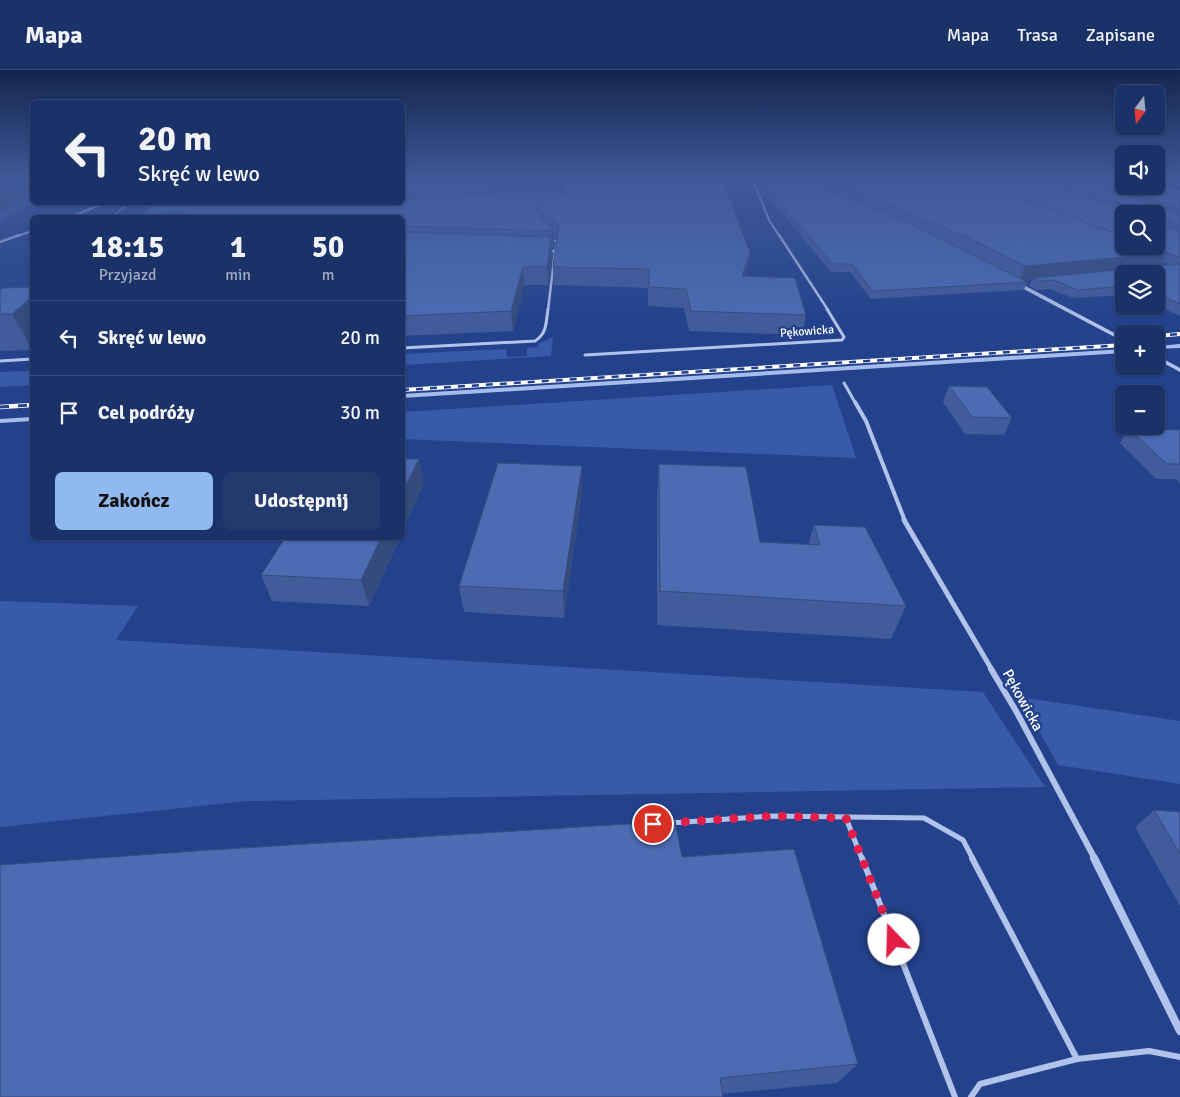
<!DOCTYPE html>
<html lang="pl">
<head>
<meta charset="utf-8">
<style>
	body { margin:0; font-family:Signika,sans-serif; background:#243a6f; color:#f1f3f6; height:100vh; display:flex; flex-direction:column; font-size:19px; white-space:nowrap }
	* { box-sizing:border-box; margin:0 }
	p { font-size:16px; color:#a0aac0 }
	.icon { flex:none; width:28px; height:28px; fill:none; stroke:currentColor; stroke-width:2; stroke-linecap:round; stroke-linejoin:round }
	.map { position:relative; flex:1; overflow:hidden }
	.details { position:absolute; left:30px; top:145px; width:375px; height:325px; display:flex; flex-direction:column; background:#1b3269; border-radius:8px; box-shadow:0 1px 4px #0004,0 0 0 1px #394d7d }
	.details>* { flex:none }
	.banner { position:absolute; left:30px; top:30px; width:375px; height:105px; border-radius:8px; box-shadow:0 1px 4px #0004,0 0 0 1px #394d7d; background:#1b3269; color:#f1f3f6; overflow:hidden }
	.needle { width:32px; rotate:196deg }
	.fabs { position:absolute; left:1115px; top:15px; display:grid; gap:10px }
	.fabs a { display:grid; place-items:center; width:50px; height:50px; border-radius:8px; background:#1b3269; box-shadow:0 1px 4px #0004,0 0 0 1px #394d7d; font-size:25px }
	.pin { position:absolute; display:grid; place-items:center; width:42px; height:42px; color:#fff; margin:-21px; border:2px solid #fff; border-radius:50%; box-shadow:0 1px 5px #0007 }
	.me { position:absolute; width:55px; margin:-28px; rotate:339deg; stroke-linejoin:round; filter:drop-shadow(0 0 4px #0008) }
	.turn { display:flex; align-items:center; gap:18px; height:105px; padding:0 25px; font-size:22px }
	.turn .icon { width:65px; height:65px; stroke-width:2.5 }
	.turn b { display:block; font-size:35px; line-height:42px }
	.eta { display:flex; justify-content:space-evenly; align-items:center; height:85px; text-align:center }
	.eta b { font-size:30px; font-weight:700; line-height:35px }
	.primary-button { display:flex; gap:10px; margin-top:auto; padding:10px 25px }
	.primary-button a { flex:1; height:58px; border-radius:8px; background:#90b9f0; color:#111; font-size:20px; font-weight:700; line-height:58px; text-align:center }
	.primary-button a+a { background:#243a6f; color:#f1f3f6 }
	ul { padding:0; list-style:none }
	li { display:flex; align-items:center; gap:15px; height:75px; padding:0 25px; border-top:1px solid #394d7d }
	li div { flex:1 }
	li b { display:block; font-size:19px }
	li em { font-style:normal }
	header { display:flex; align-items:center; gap:30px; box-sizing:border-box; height:70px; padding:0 25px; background:#1b3269; border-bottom:1px solid #394d7d }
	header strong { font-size:24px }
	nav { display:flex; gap:28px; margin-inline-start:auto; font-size:18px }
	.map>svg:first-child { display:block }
	.green { fill:#385aa9 }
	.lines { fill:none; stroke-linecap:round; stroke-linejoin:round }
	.stream { fill:#a6bcec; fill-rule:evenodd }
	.service-far3 { stroke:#b2c3eb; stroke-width:1 }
	.service-far2 { stroke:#b2c3eb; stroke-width:2 }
	.service-far1 { stroke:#b2c3eb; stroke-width:5 }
	.service { stroke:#b2c3eb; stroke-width:6 }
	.minor-far6 { stroke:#b2c3eb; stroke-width:2 }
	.minor-far5 { stroke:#b2c3eb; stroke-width:2.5 }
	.minor-far4 { stroke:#b2c3eb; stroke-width:3 }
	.minor-far3 { stroke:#b2c3eb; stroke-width:4 }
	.minor-far2 { stroke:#b2c3eb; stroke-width:5 }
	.minor-far1 { stroke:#b2c3eb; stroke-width:6 }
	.minor { stroke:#b2c3eb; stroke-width:8 }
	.tertiary { fill:#b2c3eb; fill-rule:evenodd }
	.rail-far1-casing { stroke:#fff; stroke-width:4 }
	.rail-casing { stroke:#fff; stroke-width:4.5 }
	.rail-far1 { stroke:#24428c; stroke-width:2.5; stroke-dasharray:7; stroke-linecap:butt }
	.rail { stroke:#24428c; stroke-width:3; stroke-dasharray:9; stroke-linecap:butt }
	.wall { fill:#415c9a; fill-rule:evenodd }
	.shaded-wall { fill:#354b7d }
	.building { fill:#4c6bb3; stroke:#354b7d }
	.route { stroke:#e11d48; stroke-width:9; stroke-dasharray:0 16.2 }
	.labels { text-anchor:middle; stroke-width:5; stroke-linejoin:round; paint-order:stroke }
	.far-street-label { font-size:12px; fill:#fff; stroke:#24428c }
	.street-label { font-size:15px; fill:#fff; stroke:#24428c }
</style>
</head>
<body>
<header>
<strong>Mapa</strong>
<nav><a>Mapa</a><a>Trasa</a><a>Zapisane</a></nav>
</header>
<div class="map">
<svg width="1180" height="1027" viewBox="0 0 1180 1027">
	<rect width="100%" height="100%" fill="#24428c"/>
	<g class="green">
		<path d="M32 123V132L34 133 0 151V142Z"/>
		<path d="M553 267 551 286 403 295V284L506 279 507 287 527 286V278L538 277V274Z"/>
		<path d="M32 301V315L0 317V302Z"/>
		<path d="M832 315 856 388 403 369V342Z"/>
		<path d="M0 531 138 536 116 570 983 622 1045 717 248 731 0 757Z"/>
		<path d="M1020 627 1180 651V714L1058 695Z"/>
	</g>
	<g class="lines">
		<g class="stream">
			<path d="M1156 108 1180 113V115L1156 109Z"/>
			<path d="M1180 274V278L1156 279V277L1158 276Z"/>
			<path d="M1124 279 1123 283 402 328V324Z"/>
			<path d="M32 347V351L0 353V349Z"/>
		</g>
		<path class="service-far3" d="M110 148 131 132"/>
		<path class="service-far2" d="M550 168 557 172 555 181"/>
		<g class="service-far1">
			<path d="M846 748 862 789"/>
			<path d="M671 753 772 746 924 748 963 770 973 789"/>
		</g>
		<g class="service">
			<path d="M862 788 955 1027"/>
			<path d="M972 788 1077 989"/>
			<path d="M971 1027 980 1014 1077 989 1149 981 1180 987"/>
		</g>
		<g class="minor-far6">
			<path d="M752 108 769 150 780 167"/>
			<path d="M68 148 107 132"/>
			<path d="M15 167 32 161"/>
		</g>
		<g class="minor-far5">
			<path d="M779 165 828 240"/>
			<path d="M0 172 19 165"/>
			<path d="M546 181H555L548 240"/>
		</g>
		<g class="minor-far4">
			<path d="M402 278 535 271C547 264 546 252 548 239"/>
			<path d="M585 285 842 270 844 267 827 239"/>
			<path d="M0 291 32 289"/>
			<path d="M844 313 856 334"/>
		</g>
		<path class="minor-far3" d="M855 332 866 351 905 451"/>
		<path class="minor-far2" d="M904 450 992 600"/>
		<path class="minor-far1" d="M991 599 1016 641 1095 789"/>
		<path class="minor" d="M1094 788 1180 961"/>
		<g class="tertiary">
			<path d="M1014 212H1018L1124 268V272L1014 214Z"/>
			<path d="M1156 285 1180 298V302L1156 289Z"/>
		</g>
		<defs>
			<g id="rail-far1">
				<path d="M1156 266 1180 264"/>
				<path d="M402 320 1124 275"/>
			</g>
			<path id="rail" d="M0 337 32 335"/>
		</defs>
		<use href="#rail-far1" class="rail-far1-casing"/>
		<use href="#rail" class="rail-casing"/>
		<use href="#rail-far1" class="rail-far1"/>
		<use href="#rail" class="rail"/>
	</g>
	<g class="wall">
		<path d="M402 108H722L747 201 745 207 806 245 802 265 689 261 684 238 648 236V218L554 215 553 197 557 170 554 167V173L553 178H551L552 184 548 215H524L513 261 402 266V148H146L144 144 149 140 146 132H402ZM564 108H566L563 125H561Z"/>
		<path d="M755 108H1124L1180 120V246L1156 235V204H1124V225L1073 228 1050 219 1036 220 1029 216 1032 210H1025L1027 212 1024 220 871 229 850 202H831L758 114ZM842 122 841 126 834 123ZM1163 192 1171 194 1161 195Z"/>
		<path d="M32 217V280L0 281V220Z"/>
		<path d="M949 316 1012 348 1004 365 965 364 943 332Z"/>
		<path d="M1129 359 1180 360V413L1176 409H1156L1120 373Z"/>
		<path d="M659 394 760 472 808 475 814 455 906 536 891 569 657 555V426Z"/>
		<path d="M582 421 564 548 464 542 459 516Z"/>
		<path d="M285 468H400L369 536 272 531 261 505Z"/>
		<path d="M1154 740 1180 742V836L1135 757Z"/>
		<path d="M682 787 858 994 837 1013 722 1024Z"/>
	</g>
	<g class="shaded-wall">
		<path d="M0 108H32V124L0 142Z"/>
		<path d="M482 108H498H489L490 117Z"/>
		<path d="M561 108H566H564L560 132V117Z"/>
		<path d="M844 115 842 122 831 123 832 116Z"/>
		<path d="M495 119 496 134 490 137 489 122Z"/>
		<path d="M553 157 554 173 553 178 552 161Z"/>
		<path d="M551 167 552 184 548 215 547 197Z"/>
		<path d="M750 183 747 201 739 225 742 206Z"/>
		<path d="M1168 183 1160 197 1033 208 1032 210 1019 211 1025 196Z"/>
		<path d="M523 197 524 215 513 261 511 241Z"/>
		<path d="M32 227V279L12 244Z"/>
		<path d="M419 389 424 414 402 462V423Z"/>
		<path d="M582 396V421L564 548 563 521Z"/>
		<path d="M381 468H400L369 536 361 510Z"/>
	</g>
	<g class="building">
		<path d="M402 108H482L495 119 489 122 402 125Z"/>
		<path d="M489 108H561L560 117 502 118Z"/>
		<path d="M566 108H722L750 183 742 206 795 208 806 245 691 241 686 219 649 217V199L553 197 559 155 547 147 538 134 536 138 544 152 553 157 552 161 402 156V148H333L304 146 303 148H199L182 146 187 142 144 144 158 132H402V129L490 126 499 122H559L560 125H563Z"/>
		<path d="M759 108H794L872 138 914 156 1027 212 873 221 852 194H833Z"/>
		<path d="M809 108H938L832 116Z"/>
		<path d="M947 108H958L971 110 1124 166V176H1151L1168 183 1025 196 964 166 844 115Z"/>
		<path d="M959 108H1035V109L1127 141 1130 139 1128 136 1049 108H1124V116H1156V112L1180 120V139L1101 112 1099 114 1100 117 1180 144V155L1161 148 1158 149 1159 153 1180 161V187L1168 183 1151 176H1156V144H1124V166L971 110Z"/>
		<path d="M402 162 551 167 547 197H523L511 241 402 246Z"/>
		<path d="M1180 194V234L1156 223V204H1124V216L1078 220 1054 210 1040 211 1033 208Z"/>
		<path d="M32 217V227L12 244H0V220L2 218Z"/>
		<path d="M949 316 987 317 1012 348 972 347Z"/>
		<path d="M1129 359 1180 360V394H1167Z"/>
		<path d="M402 389H419L402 423Z"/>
		<path d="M498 393 582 396 563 521 459 516Z"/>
		<path d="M659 394 746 397 760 472 820 475 814 455 865 457 906 536 660 521Z"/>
		<path d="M285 468H381L361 510 261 505Z"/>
		<path d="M1154 740 1180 742V784Z"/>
		<path d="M675 751 682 787 794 779 858 994 720 1008 723 1027H0V795L209 780Z"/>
	</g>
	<linearGradient id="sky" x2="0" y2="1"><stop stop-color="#14244d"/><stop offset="0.43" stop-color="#3f5a99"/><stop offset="1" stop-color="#3f5a99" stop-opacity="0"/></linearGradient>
	<rect width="1180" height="252" fill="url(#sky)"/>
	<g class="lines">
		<path class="route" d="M653 754 772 746 846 748 894 870"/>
	</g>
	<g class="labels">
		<g class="far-street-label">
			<text transform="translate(807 261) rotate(-4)" y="4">Pękowicka</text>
		</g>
		<g class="street-label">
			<text transform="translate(1023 630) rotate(61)" y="5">Pękowicka</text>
		</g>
	</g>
</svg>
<div class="fabs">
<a><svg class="needle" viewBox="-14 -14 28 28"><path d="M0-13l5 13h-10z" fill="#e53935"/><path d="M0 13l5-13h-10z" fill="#a0aac0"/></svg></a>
<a><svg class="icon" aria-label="sound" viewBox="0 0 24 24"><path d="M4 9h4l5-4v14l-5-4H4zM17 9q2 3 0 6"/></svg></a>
<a><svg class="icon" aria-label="search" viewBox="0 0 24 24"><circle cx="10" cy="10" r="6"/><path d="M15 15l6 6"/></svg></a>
<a><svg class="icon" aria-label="layers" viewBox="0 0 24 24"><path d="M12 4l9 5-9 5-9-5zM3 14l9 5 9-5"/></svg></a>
<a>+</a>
<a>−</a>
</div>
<div class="pin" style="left:653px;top:754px;background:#d93025"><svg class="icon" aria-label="arrive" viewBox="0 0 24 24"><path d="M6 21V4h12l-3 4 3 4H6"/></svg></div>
<svg class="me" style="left:894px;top:870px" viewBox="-20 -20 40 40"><circle r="19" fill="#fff"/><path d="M0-13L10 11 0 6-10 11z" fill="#e11d48"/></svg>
<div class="banner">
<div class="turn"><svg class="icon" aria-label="left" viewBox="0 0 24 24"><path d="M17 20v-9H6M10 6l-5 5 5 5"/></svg><div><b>20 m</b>Skręć w lewo</div></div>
</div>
<section class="details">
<div class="eta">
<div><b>18:15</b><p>Przyjazd</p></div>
<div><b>1</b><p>min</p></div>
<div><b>50</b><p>m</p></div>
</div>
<ul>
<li><svg class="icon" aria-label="left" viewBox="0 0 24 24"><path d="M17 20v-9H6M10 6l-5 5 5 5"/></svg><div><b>Skręć w lewo</b></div><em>20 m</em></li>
<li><svg class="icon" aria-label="arrive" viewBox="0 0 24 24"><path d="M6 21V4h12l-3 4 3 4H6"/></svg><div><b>Cel podróży</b></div><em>30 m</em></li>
</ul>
<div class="primary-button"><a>Zakończ</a><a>Udostępnij</a></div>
</section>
</div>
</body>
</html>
